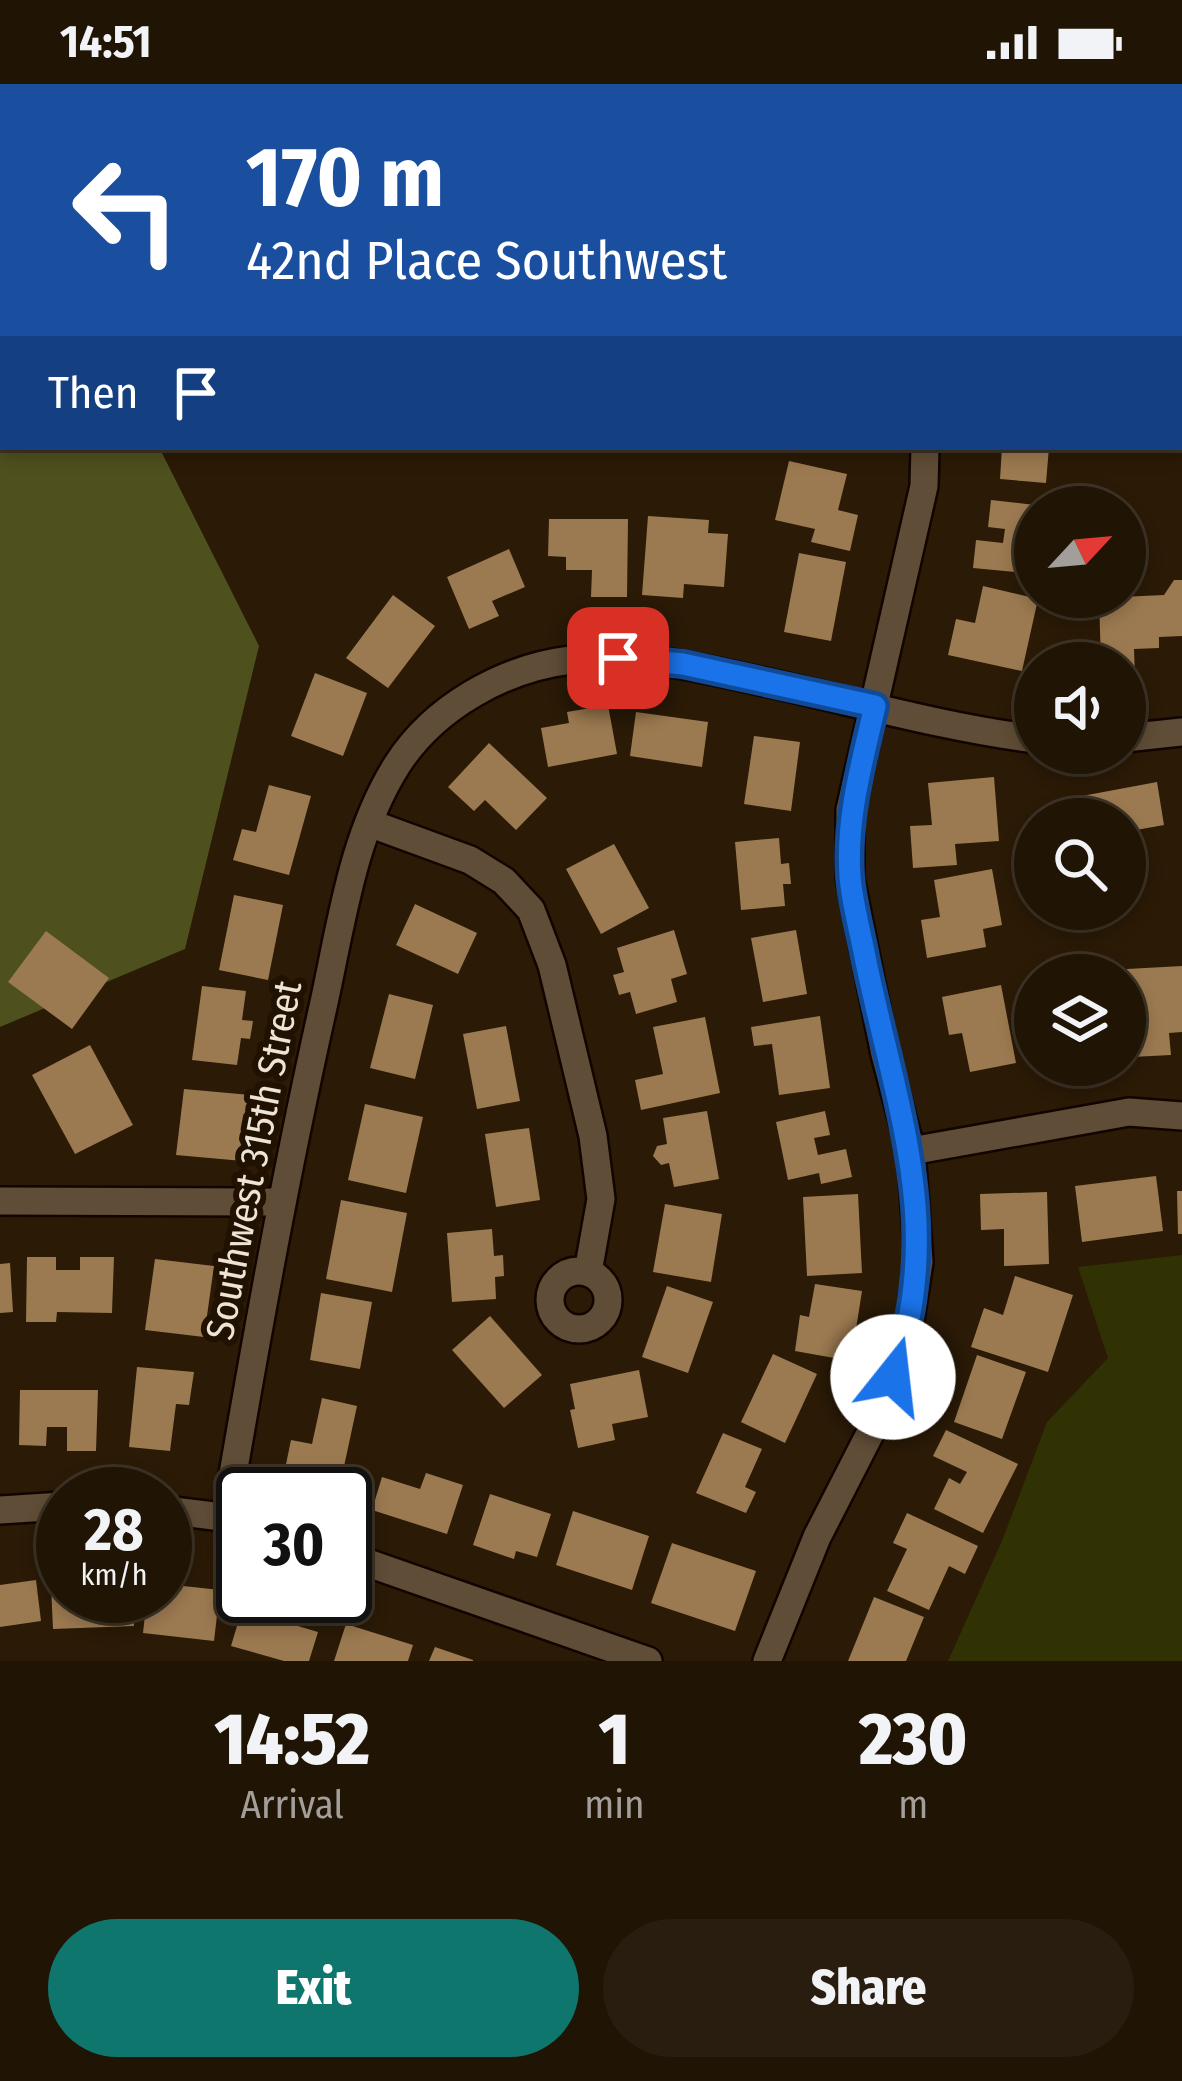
<!DOCTYPE html>
<html lang="en">
<head>
<meta charset="utf-8">
<style>
	body { margin:0; font-family:"Fira Sans Condensed",sans-serif; background:#281d0e; color:#f1f3f6; height:100vh; display:flex; flex-direction:column; font-size:45px; white-space:nowrap }
	* { box-sizing:border-box; margin:0 }
	p { font-size:39px; color:#a29e9a }
	.icon { flex:none; width:66px; height:66px; fill:none; stroke:currentColor; stroke-width:2; stroke-linecap:round; stroke-linejoin:round }
	.map { position:relative; height:1577px; overflow:hidden }
	.drawer { display:flex; flex-direction:column; background:#201404; flex:1 }
	.drawer>* { flex:none }
	.top-card { position:absolute; left:0px; top:0px; width:1182px; height:366px; box-shadow:0 6px 18px #0003,0 0 0 3px #3d3326; background:#1a4fa0; color:#fff; overflow:hidden }
	.needle { width:78px; rotate:64deg }
	.fabs { position:absolute; left:1014px; top:402px; display:grid; gap:24px }
	.fabs a { display:grid; place-items:center; width:132px; height:132px; border-radius:50%; background:#201404; box-shadow:0 6px 18px #0003,0 0 0 3px #3d3326; font-size:60px }
	.speed { position:absolute; left:36px; top:1383px; display:flex; gap:24px; font-size:60px; font-weight:700; text-align:center }
	.speed>* { display:grid; place-content:center; width:156px; height:156px; border-radius:50%; background:#201404; box-shadow:0 6px 18px #0003,0 0 0 3px #3d3326; line-height:1 }
	.speed small { font-size:30px; font-weight:400 }
	.speed .limit { border:6px solid #111; border-radius:18px; background:#fff; color:#111 }
	.pin { position:absolute; display:grid; place-items:center; width:102px; height:102px; color:#fff; margin:-51px; border-radius:24px; box-shadow:0 6px 18px #0006 }
	.me { position:absolute; width:132px; margin:-66px; rotate:16deg; stroke-linejoin:round; filter:drop-shadow(0 0 9px #0008) }
	.turn { display:flex; align-items:center; gap:42px; height:252px; padding:0 48px; font-size:54px }
	.turn .icon { width:156px; height:156px; stroke-width:2.5 }
	.turn b { display:block; font-size:84px; line-height:102px }
	.then { display:flex; align-items:center; height:114px; padding:0 48px; background:#0003; gap:24px; font-size:45px }
	.eta { display:flex; justify-content:space-evenly; align-items:center; height:204px; text-align:center }
	.eta b { font-size:72px; font-weight:800; line-height:84px }
	.action { display:flex; gap:24px; margin-top:auto; padding:24px 48px }
	.action a { flex:1; height:138px; border-radius:72px; background:#0f766e; color:#fff; font-size:48px; font-weight:800; line-height:138px; text-align:center }
	.action a+a { background:#281d0e; color:#f1f3f6 }
	.status { display:flex; justify-content:space-between; align-items:center; height:84px; padding:0 60px; background:#201404; direction:ltr }
	.status svg { height:33px; fill:currentColor }
	.map>svg:first-child { display:block }
	.green { fill:#313203 }
	.forest { fill:#4e501e }
	.building { fill:#9c7a51 }
	.lines { fill:none; stroke-linecap:round; stroke-linejoin:round }
	.minor-casing { stroke:#120500; stroke-width:32 }
	.major-casing { stroke:#120500; stroke-width:40 }
	.path { stroke:#7b6d5c; stroke-width:4.5; stroke-dasharray:9 9; stroke-linecap:butt }
	.minor { stroke:#604d37; stroke-width:27 }
	.major { stroke:#4c876d; stroke-width:36 }
	.route-casing { stroke:#114b97; stroke-width:30 }
	.route { stroke:#1a73e8; stroke-width:21 }
	.labels { text-anchor:middle; stroke-width:12; stroke-linejoin:round; paint-order:stroke }
	.street-label { font-size:39px; fill:#eee3d7; stroke:#201100 }
</style>
</head>
<body>
<div class="status"><b>14:51</b><svg viewBox="0 0 49 12"><path d="M0 12V9h3v3zM5 12V6h3v6zM10 12V3h3v9zM15 12V0h3v12zM26 1h20v11H26zM47 4h2v5h-2z"/></svg></div>
<div class="map">
<svg width="1182" height="1577" viewBox="0 0 1182 1577">
	<rect width="100%" height="100%" fill="#2a1a06"/>
	<path class="green" d="M1182 1171V1577H948L1002 1457 1047 1338 1108 1274 1078 1183Z"/>
	<g class="forest">
		<path d="M0 43 3 363H159L259 562 185 865 0 943Z"/>
		<path d="M1182 61V304L1179 62Z"/>
	</g>
	<g class="building">
		<path d="M1002 363H1049L1046 399 1000 395Z"/>
		<path d="M789 377 847 390 838 426 858 431 850 467 811 458 815 445 775 436Z"/>
		<path d="M991 416 1035 421V490L973 484 976 456 1003 459 1005 445 988 443Z"/>
		<path d="M648 432 709 436 708 449 728 450 724 503 684 500 683 514 642 511Z"/>
		<path d="M549 435H628L627 513H591L592 486H566V473L548 472Z"/>
		<path d="M509 465 525 503 492 517 499 532 469 545 447 493Z"/>
		<path d="M799 469 846 478 831 557 784 548Z"/>
		<path d="M1174 496H1182V552L1159 553V564L1134 565 1135 593 1125 594V579H1101L1099 514 1164 511Z"/>
		<path d="M983 502 1038 515 1022 587 948 571 956 535 975 539Z"/>
		<path d="M393 511 435 542 388 604 346 574Z"/>
		<path d="M315 589 367 609 343 672 291 652Z"/>
		<path d="M608 621 617 670 548 683 541 644 569 639 567 628Z"/>
		<path d="M636 628 708 638 702 683 630 672Z"/>
		<path d="M754 652 800 658 791 727 744 720Z"/>
		<path d="M489 659 547 714 516 746 485 716 474 727 448 703Z"/>
		<path d="M994 693 999 757 955 760 957 781 913 784 910 742 932 741 928 699Z"/>
		<path d="M1157 698 1164 741 1125 748V735H1085L1082 712Z"/>
		<path d="M269 701 311 712 289 791 233 776 242 745 256 748Z"/>
		<path d="M779 754 781 780 789 779 791 800H783L785 822 741 826 735 758Z"/>
		<path d="M614 760 649 824 601 850 566 785Z"/>
		<path d="M992 785 1002 841 983 845 986 863 927 874 921 836 940 833 934 796Z"/>
		<path d="M234 811 283 821 268 896 219 886Z"/>
		<path d="M415 820 477 849 458 890 396 861Z"/>
		<path d="M674 846 687 890 671 895 677 918 636 930 630 908 619 911 613 891 624 888 617 864Z"/>
		<path d="M796 846 807 910 763 918 751 854Z"/>
		<path d="M46 847 109 894 72 945 8 898Z"/>
		<path d="M1182 882V948L1169 949 1171 971 1132 973 1127 885Z"/>
		<path d="M1001 901 1016 979 970 988 962 949 949 951 942 913Z"/>
		<path d="M202 902 246 907 242 936 253 937 250 955 241 954 237 981 192 976Z"/>
		<path d="M389 910 433 921 415 995 370 984Z"/>
		<path d="M820 932 830 1004 779 1011 772 960 754 962 751 943Z"/>
		<path d="M705 933 720 1009 641 1026 635 996 663 990 653 943Z"/>
		<path d="M506 942 520 1017 477 1025 463 950Z"/>
		<path d="M90 961 133 1041 75 1070 32 991Z"/>
		<path d="M184 1005 262 1012 254 1078 176 1071Z"/>
		<path d="M365 1020 423 1033 406 1109 348 1096Z"/>
		<path d="M707 1027 719 1095 674 1103 669 1079 661 1081 653 1072 657 1062 667 1060 663 1034Z"/>
		<path d="M825 1027 830 1051 814 1054 818 1071 846 1065 852 1093 821 1100 819 1089 788 1096 776 1038Z"/>
		<path d="M529 1044 540 1116 496 1123 485 1050Z"/>
		<path d="M1156 1092 1163 1147 1082 1158 1075 1102Z"/>
		<path d="M1177 1107H1182V1150H1178Z"/>
		<path d="M1047 1108 1049 1180 1004 1182V1145L981 1146 980 1110Z"/>
		<path d="M858 1110 862 1189 807 1192 803 1113Z"/>
		<path d="M341 1116 407 1129 392 1208 326 1195Z"/>
		<path d="M665 1120 722 1130 711 1198 653 1188Z"/>
		<path d="M492 1145 494 1172 503 1171 504 1192 495 1193 496 1215 452 1218 447 1149Z"/>
		<path d="M27 1173H56V1186H80V1173H114L112 1229 57 1228 56 1238H26Z"/>
		<path d="M155 1175 214 1182 204 1253 145 1246Z"/>
		<path d="M10 1179 13 1228 0 1229V1180Z"/>
		<path d="M1015 1192 1073 1211 1048 1288 971 1263 984 1224 1003 1231Z"/>
		<path d="M815 1200 862 1207 851 1277 795 1267 800 1231 809 1233Z"/>
		<path d="M667 1202 713 1218 688 1289 642 1273Z"/>
		<path d="M321 1209 372 1218 360 1285 310 1276Z"/>
		<path d="M490 1232 542 1291 504 1324 452 1266Z"/>
		<path d="M773 1270 817 1290 785 1359 741 1338Z"/>
		<path d="M977 1271 1026 1288 1002 1355 954 1338Z"/>
		<path d="M137 1283 194 1288 189 1321 176 1320 170 1367 129 1363Z"/>
		<path d="M639 1286 648 1333 612 1340 615 1356 578 1364 570 1326 575 1325 570 1300Z"/>
		<path d="M20 1306H98L96 1367H67V1343H47L46 1362 19 1361Z"/>
		<path d="M322 1314 357 1322 340 1401 284 1390 291 1356 312 1360Z"/>
		<path d="M946 1346 1018 1380 983 1449 934 1425 949 1394 960 1400 967 1388 933 1372Z"/>
		<path d="M723 1349 762 1365 745 1403 756 1408 746 1429 696 1409Z"/>
		<path d="M426 1389 463 1401 447 1450 372 1426 382 1393 420 1405Z"/>
		<path d="M490 1410 551 1430 537 1473 516 1467 514 1475 473 1461Z"/>
		<path d="M573 1427 649 1452 632 1506 556 1481Z"/>
		<path d="M907 1429 978 1462 965 1490 949 1482 929 1526 887 1507 907 1465 893 1459Z"/>
		<path d="M672 1459 756 1487 735 1547 651 1519Z"/>
		<path d="M36 1496 41 1537 0 1543V1501Z"/>
		<path d="M165 1500 220 1506 214 1557 143 1549 147 1512H165Z"/>
		<path d="M63 1501V1512H133L134 1542 53 1545 51 1502Z"/>
		<path d="M246 1512H277L271 1534 318 1548 309 1577H284L231 1562Z"/>
		<path d="M874 1513 924 1533 906 1577H848Z"/>
		<path d="M346 1540 413 1561 408 1577H334Z"/>
		<path d="M435 1563 473 1576V1577H429Z"/>
	</g>
	<g class="lines">
		<defs>
			<g id="minor">
				<path d="M627 3 632 0"/>
				<path d="M983 3 984 0"/>
				<path d="M1125 654 1182 648"/>
				<path d="M369 739 470 776 504 797 531 826 552 881 593 1052 601 1115 588 1188"/>
				<path d="M911 1067 1129 1028 1182 1032"/>
				<path d="M0 1117 279 1118"/>
				<circle cx="579" cy="1216" r="29"/>
				<path d="M0 1426 63 1422"/>
				<path d="M165 1426 238 1435"/>
				<path d="M226 1431C255 1261 285 1092 323 923 341 842 352 752 397 681 434 623 504 584 571 576 631 568 692 582 751 595 845 615 940 643 1035 655"/>
				<path d="M345 1471 648 1577"/>
				<path d="M767 1577 817 1453 880 1330 907 1255 919 1178 911 1067 885 970 850 794V726L924 402 925 363"/>
			</g>
			<g id="major">
				<path d="M959 0 963 3"/>
				<path d="M1179 180 1182 182"/>
			</g>
		</defs>
		<use href="#minor" class="minor-casing"/>
		<use href="#major" class="major-casing"/>
		<path class="path" d="M664 0 666 3"/>
		<use href="#minor" class="minor"/>
		<use href="#major" class="major"/>
	</g>
	<g class="lines">
		<defs>
			<path id="route" d="M618 574 683 580 875 622C862 679 846 733 850 792 852 819 860 846 865 873 895 1020 947 1143 893 1293"/>
		</defs>
		<use href="#route" class="route-casing"/>
		<use href="#route" class="route"/>
	</g>
	<g class="labels">
		<g class="street-label">
			<text transform="translate(253 1076) rotate(-79)" y="14">Southwest 315th Street</text>
		</g>
	</g>
</svg>
<div class="fabs">
<a><svg class="needle" viewBox="-14 -14 28 28"><path d="M0-13l5 13h-10z" fill="#e53935"/><path d="M0 13l5-13h-10z" fill="#a29e9a"/></svg></a>
<a><svg class="icon" aria-label="sound" viewBox="0 0 24 24"><path d="M4 9h4l5-4v14l-5-4H4zM17 9q2 3 0 6"/></svg></a>
<a><svg class="icon" aria-label="search" viewBox="0 0 24 24"><circle cx="10" cy="10" r="6"/><path d="M15 15l6 6"/></svg></a>
<a><svg class="icon" aria-label="layers" viewBox="0 0 24 24"><path d="M12 4l9 5-9 5-9-5zM3 14l9 5 9-5"/></svg></a>
</div>
<div class="speed"><div>28<small>km/h</small></div><div class="limit">30</div></div>
<div class="pin" style="left:618px;top:574px;background:#d93025"><svg class="icon" aria-label="arrive" viewBox="0 0 24 24"><path d="M6 21V4h12l-3 4 3 4H6"/></svg></div>
<svg class="me" style="left:893px;top:1293px" viewBox="-20 -20 40 40"><circle r="19" fill="#fff"/><path d="M0-13L10 11 0 6-10 11z" fill="#1a73e8"/></svg>
<div class="top-card">
<div class="turn"><svg class="icon" aria-label="left" viewBox="0 0 24 24"><path d="M17 20v-9H6M10 6l-5 5 5 5"/></svg><div><b>170 m</b>42nd Place Southwest</div></div>
<div class="then">Then<svg class="icon" aria-label="arrive" viewBox="0 0 24 24"><path d="M6 21V4h12l-3 4 3 4H6"/></svg></div>
</div>
</div>
<section class="drawer">
<div class="eta">
<div><b>14:52</b><p>Arrival</p></div>
<div><b>1</b><p>min</p></div>
<div><b>230</b><p>m</p></div>
</div>
<div class="action"><a>Exit</a><a>Share</a></div>
</section>
</body>
</html>
